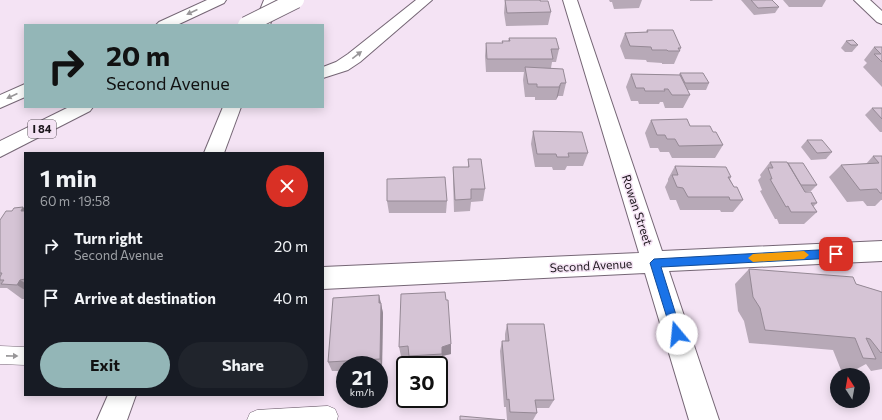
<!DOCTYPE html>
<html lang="en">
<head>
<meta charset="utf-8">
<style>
	body { margin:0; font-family:Commissioner,sans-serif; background:#20242c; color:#f1f3f6; height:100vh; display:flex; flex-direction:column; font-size:15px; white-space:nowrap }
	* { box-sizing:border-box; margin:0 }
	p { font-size:13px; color:#9ea1a6 }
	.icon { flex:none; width:22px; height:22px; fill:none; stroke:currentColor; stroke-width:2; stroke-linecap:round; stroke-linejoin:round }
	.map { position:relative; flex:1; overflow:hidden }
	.side { position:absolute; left:24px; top:152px; width:300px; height:244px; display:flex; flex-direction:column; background:#171b24; border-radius:0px; box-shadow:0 2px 10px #0003 }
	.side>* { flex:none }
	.banner { position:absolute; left:24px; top:24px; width:300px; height:84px; border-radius:0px; box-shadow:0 2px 10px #0003; background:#93b6b7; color:#111; overflow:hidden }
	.needle { width:26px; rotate:349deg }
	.tools { position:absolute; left:830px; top:368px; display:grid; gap:8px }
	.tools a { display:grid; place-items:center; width:40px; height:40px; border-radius:50%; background:#171b24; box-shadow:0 2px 10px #0003; font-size:20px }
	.speed { position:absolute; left:336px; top:356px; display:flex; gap:8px; font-size:20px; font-weight:700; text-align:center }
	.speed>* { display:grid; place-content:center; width:52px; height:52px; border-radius:50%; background:#171b24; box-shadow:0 2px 10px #0003; line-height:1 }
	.speed small { font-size:10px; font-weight:400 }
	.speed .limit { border:2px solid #111; border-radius:6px; background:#fff; color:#111 }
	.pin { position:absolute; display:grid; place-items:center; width:34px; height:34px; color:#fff; margin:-17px; border-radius:8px; box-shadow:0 2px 6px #0006 }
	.me { position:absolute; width:44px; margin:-22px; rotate:343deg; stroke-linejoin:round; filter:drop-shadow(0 0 3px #0008) }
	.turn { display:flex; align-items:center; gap:14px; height:84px; padding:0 16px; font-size:18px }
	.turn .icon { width:52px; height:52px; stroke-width:2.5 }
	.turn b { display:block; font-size:28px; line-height:34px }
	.round { display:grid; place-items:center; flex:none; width:42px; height:42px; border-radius:21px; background:#20242c }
	.overview { display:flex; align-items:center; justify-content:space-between; height:68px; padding:0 16px }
	h1 { font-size:24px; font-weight:700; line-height:30px }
	.action { display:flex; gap:8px; margin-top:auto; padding:8px 16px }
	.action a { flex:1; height:46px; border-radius:24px; background:#93b6b7; color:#111; font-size:16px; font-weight:700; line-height:46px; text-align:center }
	.action a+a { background:#20242c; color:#f1f3f6 }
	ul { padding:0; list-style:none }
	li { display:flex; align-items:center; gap:12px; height:52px; padding:0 16px }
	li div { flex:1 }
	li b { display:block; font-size:15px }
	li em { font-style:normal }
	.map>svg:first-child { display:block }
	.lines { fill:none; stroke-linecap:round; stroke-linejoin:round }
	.service-casing { stroke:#756675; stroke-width:1 }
	.minor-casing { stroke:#756675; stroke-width:2 }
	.secondary-casing { stroke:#756675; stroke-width:2 }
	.motorway-casing { stroke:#756675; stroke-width:2 }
	.service { fill:#fff; fill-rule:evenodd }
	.minor { fill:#fff; fill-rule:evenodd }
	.secondary { fill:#fff; fill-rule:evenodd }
	.motorway { fill:#fff; fill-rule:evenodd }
	.motorway-bridge-casing { stroke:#756675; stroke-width:18; stroke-linecap:butt }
	.motorway-bridge { stroke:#fff; stroke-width:16 }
	.wall { fill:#b7a9b7 }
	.shaded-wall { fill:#958995 }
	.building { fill:#d5c4d5; stroke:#958995 }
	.oneway { fill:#989698 }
	.route { fill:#1a73e8; stroke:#114b97 }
	.slow { fill:#f59e0b }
	.labels { text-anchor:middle; stroke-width:3; stroke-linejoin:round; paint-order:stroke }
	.shield { fill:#f4e3f4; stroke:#5c535c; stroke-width:1 }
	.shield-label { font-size:11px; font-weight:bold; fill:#1b151b }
	.street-label { font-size:12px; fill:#1b151b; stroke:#f4e3f4 }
</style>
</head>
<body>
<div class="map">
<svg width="882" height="420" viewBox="0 0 882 420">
	<rect width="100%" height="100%" fill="#f4e3f4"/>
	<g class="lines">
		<defs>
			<g id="service">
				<path d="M0 346 25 347V365L0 364Z"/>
				<path d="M328 406 335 409 338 416 337 420H247L250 413 257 410Z"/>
			</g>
			<g id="minor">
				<path d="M563 0H577L662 251 882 241V261L669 271 719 420H689L645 273 323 289V267L639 253Z"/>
				<path d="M854 0H870L882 11V24L877 22Z"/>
			</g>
			<g id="secondary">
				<path d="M264 0H278L270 25H254Z"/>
				<path d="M223 107H241L224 153H204Z"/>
				<path d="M108 395H136L127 420H97Z"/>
			</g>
			<g id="motorway">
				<path d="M207 0H226L224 3 177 25H156L159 22Z"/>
				<path d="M416 0H432L360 62 348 70 323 78V67L336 62 348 54Z"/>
				<path d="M25 84V97L0 108V95Z"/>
				<path d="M69 107H93L90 111 0 157V141Z"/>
			</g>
		</defs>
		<use href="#service" class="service-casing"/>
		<use href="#minor" class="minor-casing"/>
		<use href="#secondary" class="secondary-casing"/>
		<use href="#motorway" class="motorway-casing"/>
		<use href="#service" class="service"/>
		<use href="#minor" class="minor"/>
		<use href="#secondary" class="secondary"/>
		<use href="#motorway" class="motorway"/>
		<defs>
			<path id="motorway-bridge" d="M246 25 296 0"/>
		</defs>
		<use href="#motorway-bridge" class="motorway-bridge-casing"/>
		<use href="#motorway-bridge" class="motorway-bridge"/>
	</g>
	<g class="wall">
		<path d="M505 0H541L540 1 551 12 548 25 506 26 504 13Z"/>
		<path d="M609 0H642L639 8 614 9 612 2H610Z"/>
		<path d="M690 0H713L712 1H690Z"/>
		<path d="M741 0H772L779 7 775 13 754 15Z"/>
		<path d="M783 0H826L822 7H789Z"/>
		<path d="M647 30 681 48 674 64H662V63L647 62 646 60 625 59 620 46 625 33 646 32Z"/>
		<path d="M509 38 559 49 556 62H552L551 68 566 83 563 96H558L556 100H535V97H525L523 80 524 72H486L485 56 486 43H502V41H508Z"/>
		<path d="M846 41 858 45 852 52H845L841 48Z"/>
		<path d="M874 47H882V87L863 67 867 63 864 60Z"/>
		<path d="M680 73 709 83 706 90H687L690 95 683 108H665L663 102H660L659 104H639L638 101H631L626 87 631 74 679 75Z"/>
		<path d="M872 108H882V132H880L865 115Z"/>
		<path d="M651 120 690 126 713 132 723 145 715 158H672L669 152H660L658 148H650L645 133Z"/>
		<path d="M533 131 588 153 583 166H567L565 170H553L552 167H535L531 144Z"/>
		<path d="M807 140 832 152 826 159 811 160 801 147Z"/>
		<path d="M873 156H882V200H881L875 206H867L863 201 847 202 829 177 841 165 866 164Z"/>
		<path d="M468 159 485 189 483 201 471 202 470 211 454 212 453 180V167H468Z"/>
		<path d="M770 162 788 163 817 185 811 191 804 192 817 203 813 207 817 212 804 224H779L777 219H775L760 191 762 190 758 180 761 177 760 175Z"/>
		<path d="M675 166 731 177 730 179 734 187 743 200 733 212H721L720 210H680L676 200H670L665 187 668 181V179Z"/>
		<path d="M387 201H447L446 213H389Z"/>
		<path d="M25 209V299H22L7 288H0V220L12 211Z"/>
		<path d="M749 269 856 284 882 292V369L871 371 866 364 853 371 841 370 833 350 749 343 744 321 738 311 735 284Z"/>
		<path d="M379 295 383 313 382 368 379 369V365H345V371H332L328 362Z"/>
		<path d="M446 300 451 344V354L442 356V363L410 365 409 356H401L399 347Z"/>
		<path d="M507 324 554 400 549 408H536L537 413 533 420H507L506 407H504L500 351 502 341H505V334Z"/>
	</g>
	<g class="shaded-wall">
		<path d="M561 83 558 96 556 100 559 87Z"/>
		<path d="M23 207 25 209V215L21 211Z"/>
		<path d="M20 280 25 283V290L17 285Z"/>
		<path d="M379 295 383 313 382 368 380 359Z"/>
		<path d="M451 344V354L442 356V347Z"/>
	</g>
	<g class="building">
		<path d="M505 0H540V1H548L551 12 507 13Z"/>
		<path d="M751 0H772L779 7 758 8Z"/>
		<path d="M647 30H673L681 48H678L680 51H668L667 50H652L651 47 630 46 625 33 648 32Z"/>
		<path d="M509 38H556L559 49H551L553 59H487L486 43H503L502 41H510Z"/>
		<path d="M853 40 858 45H851L846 41Z"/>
		<path d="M874 47H882V62L874 54H881Z"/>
		<path d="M525 67 563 69 566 83H561L559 87H537V84H528Z"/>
		<path d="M680 73H703L709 83H685Z"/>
		<path d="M631 74 680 75 690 95H672L668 89H664L665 91H645L644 88H636Z"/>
		<path d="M872 108H882V119Z"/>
		<path d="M687 119 690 126H710L713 132H716L723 145 679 146 675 139H667L665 135H657L651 120Z"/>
		<path d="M533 131 582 132 588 153H568L569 157H557L556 154H537Z"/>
		<path d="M807 140H822L832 152 817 153Z"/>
		<path d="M873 156H882V193H880L877 189 860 190 841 165 879 163Z"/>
		<path d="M468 159H481L485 189H471V199L455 200 453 167H469Z"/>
		<path d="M770 162H787L805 192H811L817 203H811L817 212H791L788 206 786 207 770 179H772L768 168H773Z"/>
		<path d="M788 163H803L817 185H801Z"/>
		<path d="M675 166 726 167 731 177H728L734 187H737L743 200H730L729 197H688L683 188 677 187 672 175H678Z"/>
		<path d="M445 177 447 201H387V179Z"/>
		<path d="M23 207 21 211H25V279L20 280 17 285 1 284 4 280H0V277L2 273H0V220L6 211H12L14 208Z"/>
		<path d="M749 269 853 277 856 284 882 292V352L881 353 870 339 866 338 876 359 863 358 855 338 765 330 760 308 753 297Z"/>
		<path d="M445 292 446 300H448L451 344 442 347V354L409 356 408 346 399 347 401 294Z"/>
		<path d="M379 295V303H381L380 359 328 362 333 298Z"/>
		<path d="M507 324H544L554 400H535L537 413 510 412 509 399 507 400 502 341H509Z"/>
		<path d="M460 416 505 420H460Z"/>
	</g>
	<defs><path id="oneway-solid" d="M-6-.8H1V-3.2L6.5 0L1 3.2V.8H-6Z"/></defs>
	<g class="oneway">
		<use href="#oneway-solid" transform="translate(192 12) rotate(155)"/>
		<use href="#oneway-solid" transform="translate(357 55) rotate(-38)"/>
		<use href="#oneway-solid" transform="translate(12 96) rotate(155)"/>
		<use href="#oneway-solid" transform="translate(12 356) rotate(1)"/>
	</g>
	<path class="route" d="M836 249 841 254 836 258 661 267 682 334 681 338 677 340 673 338 672 334 650 263 654 259Z"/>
	<path class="slow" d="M804 251 809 255 804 259 753 262 748 258 753 254Z"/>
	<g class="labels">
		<rect class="shield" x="28" y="120" width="28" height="18" rx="3"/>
		<g class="shield-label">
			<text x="42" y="133">I 84</text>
		</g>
		<g class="street-label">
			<text transform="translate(637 210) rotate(72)" y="4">Rowan Street</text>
			<text transform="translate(591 266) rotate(-3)" y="4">Second Avenue</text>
		</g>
	</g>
</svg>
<div class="tools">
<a><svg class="needle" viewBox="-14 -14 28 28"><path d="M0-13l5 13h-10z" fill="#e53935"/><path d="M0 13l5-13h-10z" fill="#9ea1a6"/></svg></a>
</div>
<div class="speed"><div>21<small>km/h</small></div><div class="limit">30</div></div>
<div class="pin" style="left:836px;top:254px;background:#d93025"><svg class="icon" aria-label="arrive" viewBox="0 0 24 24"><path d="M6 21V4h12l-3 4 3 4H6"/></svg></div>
<svg class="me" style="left:677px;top:334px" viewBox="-20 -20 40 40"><circle r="19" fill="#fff"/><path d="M0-13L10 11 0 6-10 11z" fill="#1a73e8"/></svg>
<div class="banner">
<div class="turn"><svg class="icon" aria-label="right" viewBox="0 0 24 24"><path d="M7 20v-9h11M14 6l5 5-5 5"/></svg><div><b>20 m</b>Second Avenue</div></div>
</div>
<section class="side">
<div class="overview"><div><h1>1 min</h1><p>60 m · 19:58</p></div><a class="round" style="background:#d93025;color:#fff"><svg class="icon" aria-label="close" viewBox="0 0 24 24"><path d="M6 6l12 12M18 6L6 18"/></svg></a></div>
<ul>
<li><svg class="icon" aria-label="right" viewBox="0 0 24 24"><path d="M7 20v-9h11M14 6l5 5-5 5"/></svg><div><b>Turn right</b><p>Second Avenue</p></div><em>20 m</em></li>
<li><svg class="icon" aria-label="arrive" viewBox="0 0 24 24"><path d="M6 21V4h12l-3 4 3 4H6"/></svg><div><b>Arrive at destination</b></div><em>40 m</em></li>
</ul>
<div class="action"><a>Exit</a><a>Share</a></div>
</section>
</div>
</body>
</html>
